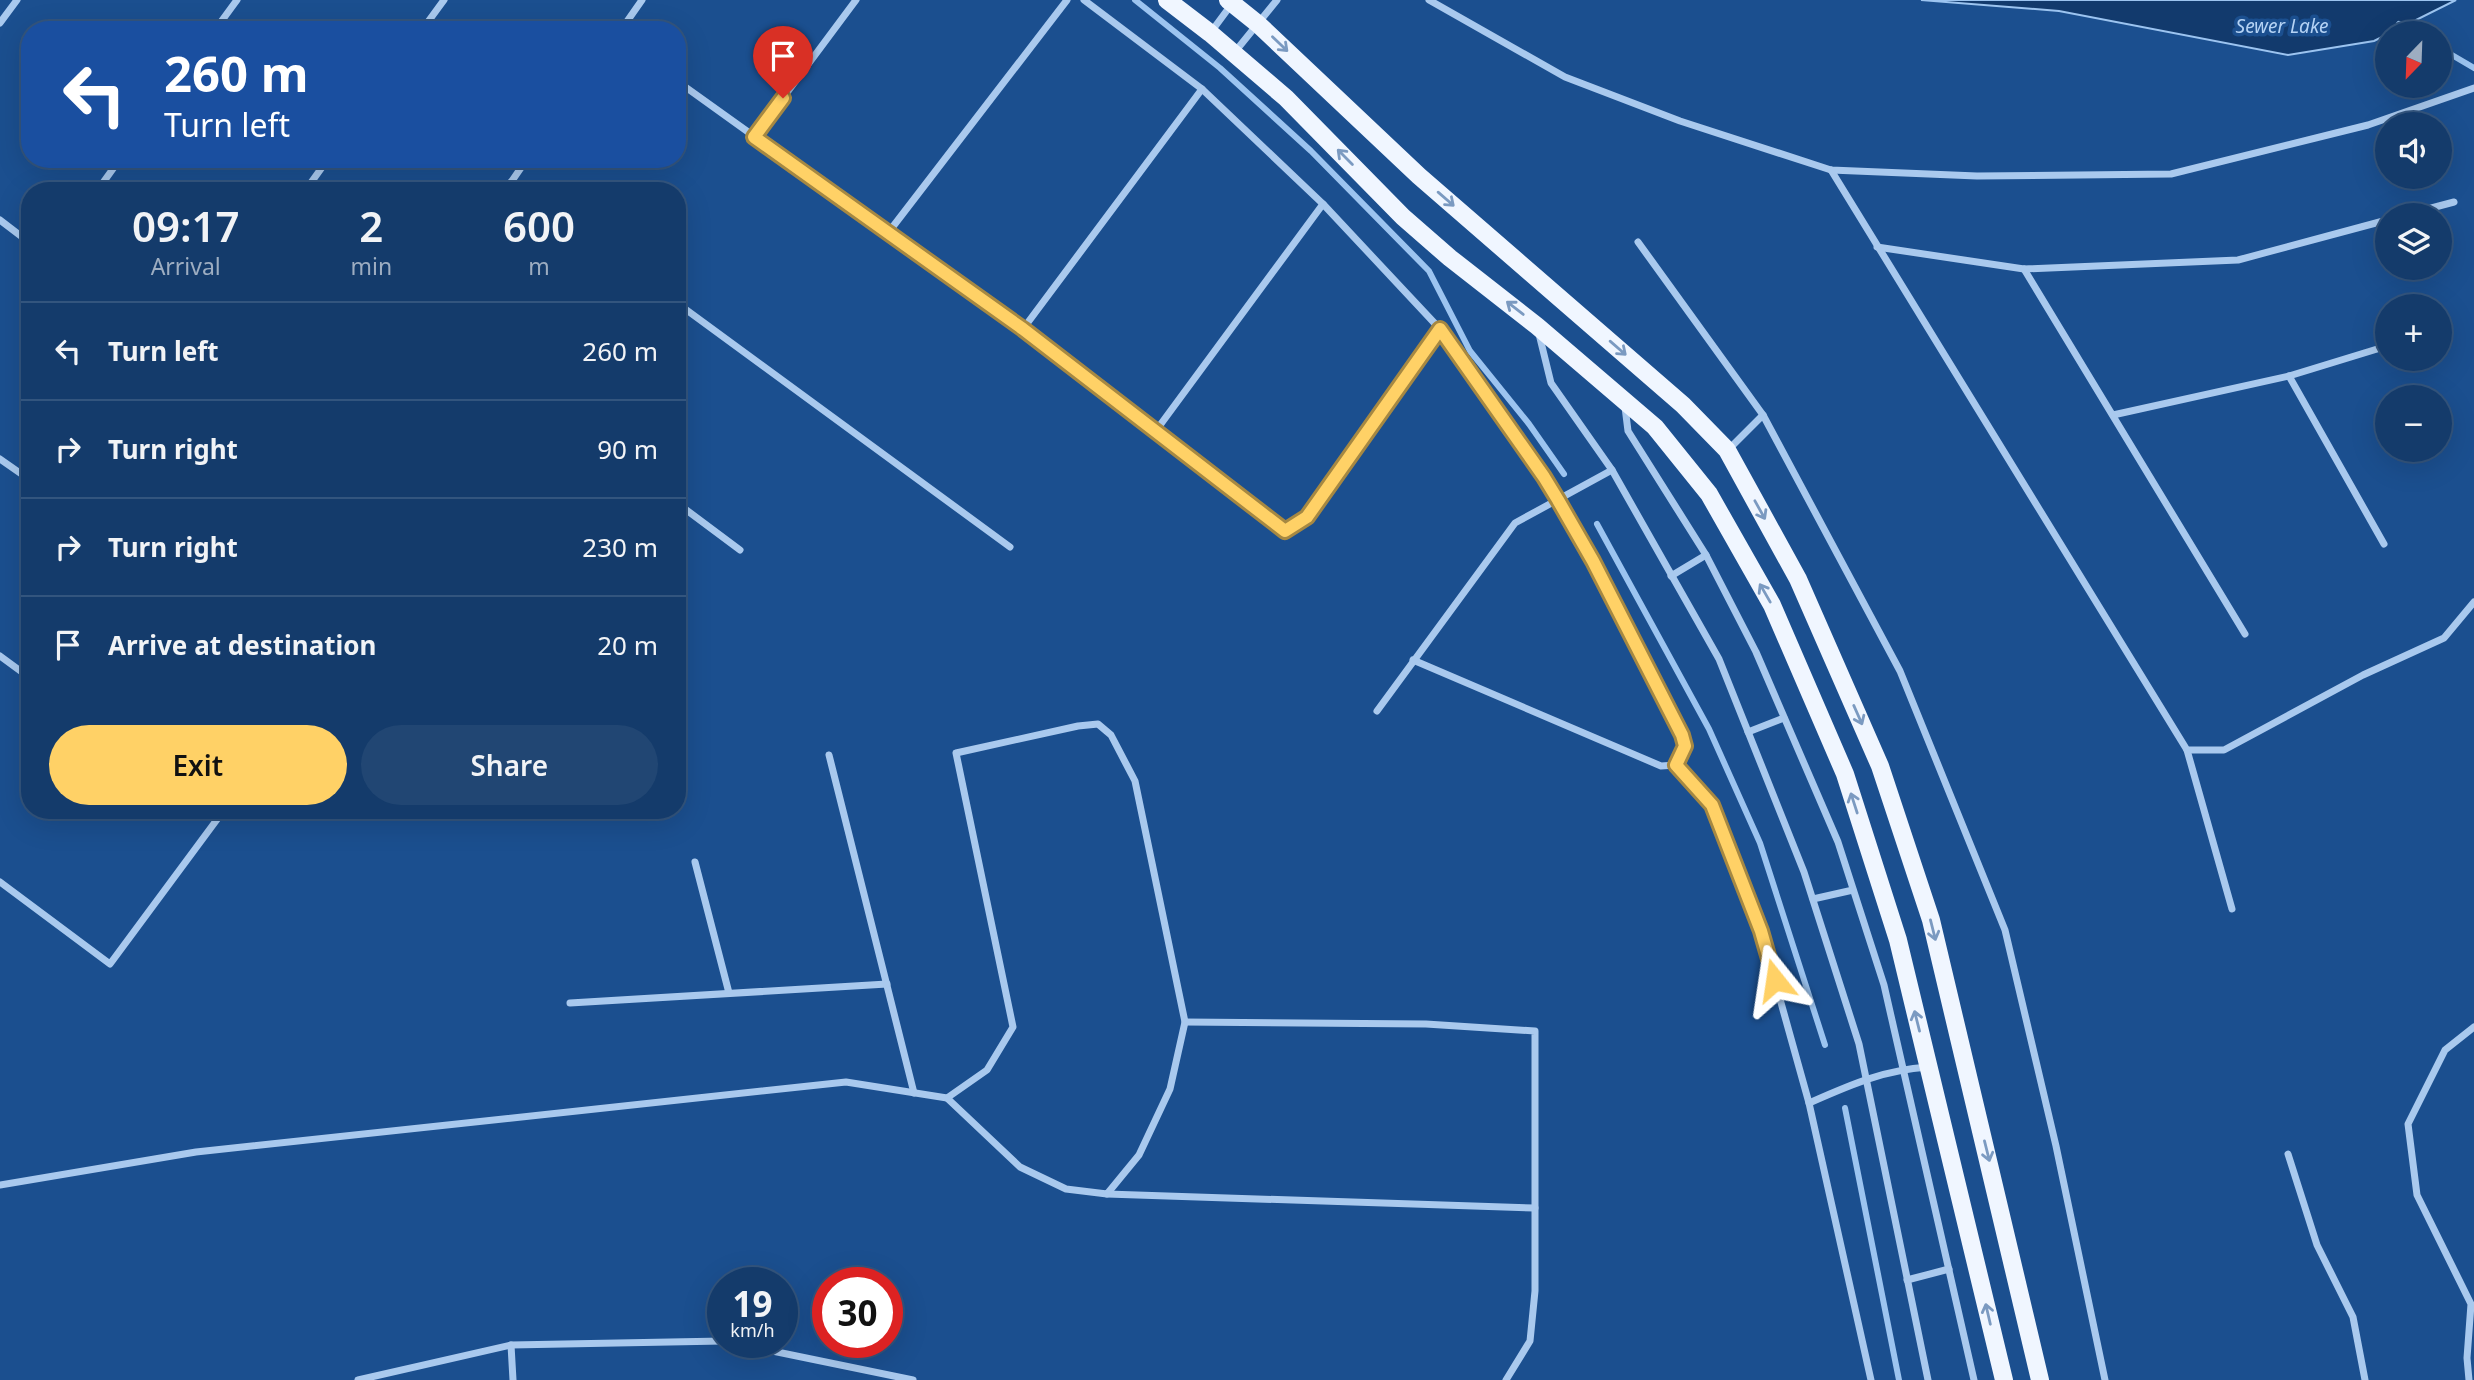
<!DOCTYPE html>
<html lang="en">
<head>
<meta charset="utf-8">
<style>
	body { margin:0; font-family:"Noto Sans",sans-serif; background:#214673; color:#f1f3f6; height:100vh; display:flex; flex-direction:column; font-size:26px; white-space:nowrap }
	* { box-sizing:border-box; margin:0 }
	p { font-size:23px; color:#9dadc1 }
	.icon { flex:none; width:38px; height:38px; fill:none; stroke:currentColor; stroke-width:2; stroke-linecap:round; stroke-linejoin:round }
	.map { position:relative; flex:1; overflow:hidden }
	.panel { position:absolute; left:21px; top:182px; width:665px; height:637px; display:flex; flex-direction:column; background:#143b6b; border-radius:28px; box-shadow:0 7px 28px #0002,0 0 0 2px #33557e }
	.panel>* { flex:none }
	.hud { position:absolute; left:21px; top:21px; width:665px; height:147px; border-radius:28px; box-shadow:0 7px 28px #0002,0 0 0 2px #33557e; background:#1a4fa0; color:#fff; overflow:hidden }
	.needle { width:46px; rotate:203deg }
	.buttons { position:absolute; left:2375px; top:21px; display:grid; gap:14px }
	.buttons a { display:grid; place-items:center; width:77px; height:77px; border-radius:50%; background:#143b6b; box-shadow:0 7px 28px #0002,0 0 0 2px #33557e; font-size:35px }
	.speed { position:absolute; left:707px; top:1267px; display:flex; gap:14px; font-size:35px; font-weight:700; text-align:center }
	.speed>* { display:grid; place-content:center; width:91px; height:91px; border-radius:50%; background:#143b6b; box-shadow:0 7px 28px #0002,0 0 0 2px #33557e; line-height:1 }
	.speed small { font-size:18px; font-weight:400 }
	.speed .limit { border:10px solid #d22; background:#fff; color:#111 }
	.pin { position:absolute; display:grid; place-items:center; width:60px; height:60px; color:#fff; margin:-72px -30px; border-radius:50% 50% 50% 0; rotate:-45deg; box-shadow:0 0 7px #0007 }
	.pin .icon { rotate:45deg }
	.me { position:absolute; width:77px; margin:-38px; rotate:345deg; stroke-linejoin:round; filter:drop-shadow(0 0 5px #0008) }
	.turn { display:flex; align-items:center; gap:24px; height:147px; padding:0 28px; font-size:32px }
	.turn .icon { width:91px; height:91px; stroke-width:2.5 }
	.turn b { display:block; font-size:49px; line-height:60px }
	.eta { display:flex; justify-content:space-evenly; align-items:center; height:119px; text-align:center }
	.eta b { font-size:42px; font-weight:600; line-height:49px }
	.cta { display:flex; gap:14px; margin-top:auto; padding:14px 28px }
	.cta a { flex:1; height:80px; border-radius:42px; background:#ffd166; color:#111; font-size:28px; font-weight:600; line-height:80px; text-align:center }
	.cta a+a { background:#214673; color:#f1f3f6 }
	ul { padding:0; list-style:none }
	li { display:flex; align-items:center; gap:21px; height:98px; padding:0 28px; border-top:2px solid #33557e }
	li div { flex:1 }
	li b { display:block; font-size:26px }
	li em { font-style:normal }
	.map>svg:first-child { display:block }
	.water { fill:#123a6d; stroke:#9cc4f0; stroke-width:2 }
	.lines { fill:none; stroke-linecap:round; stroke-linejoin:round }
	.stream { stroke:#9cc4f0; stroke-width:6 }
	.minor { stroke:#a9c9ee; stroke-width:7 }
	.primary { stroke:#f0f6ff; stroke-width:18 }
	.oneway { stroke:#7b9ac1 }
	.route-casing { stroke:#a68842; stroke-width:18 }
	.route { stroke:#ffd166; stroke-width:12 }
	.labels { text-anchor:middle; stroke-width:7; stroke-linejoin:round; paint-order:stroke }
	.water-label { font-size:19px; font-style:italic; fill:#b5d3f5; stroke:#1b4f8f }
</style>
</head>
<body>
<div class="map">
<svg width="2474" height="1380" viewBox="0 0 2474 1380">
	<rect width="100%" height="100%" fill="#1b4f8f"/>
	<path class="water" d="M1921 0H2456L2374 41 2288 55 2059 11Z"/>
	<g class="lines">
		<g class="stream">
			<path d="M1135 0 1220 68 1311 151 1429 271 1470 351 1529 424 1564 474"/>
			<path d="M2399 24 2415 33"/>
			<path d="M2440 48 2474 68"/>
			<path d="M1597 524 1709 729 1760 843 1825 1045"/>
			<path d="M1845 1108 1899 1380"/>
		</g>
		<g class="minor">
			<path d="M1084 0 1202 89 1323 204 1440 329 1544 477 1593 561 1682 735 1685 746 1676 765"/>
			<path d="M1429 0 1565 77 1680 121 1831 170 1977 176 2171 174 2368 125 2474 88"/>
			<path d="M0 23 17 0"/>
			<path d="M215 30 237 0"/>
			<path d="M422 30 444 0"/>
			<path d="M621 30 642 0"/>
			<path d="M1211 32 1231 5"/>
			<path d="M1234 53 1277 0"/>
			<path d="M677 81 1023 329 1285 531 1307 517 1440 329"/>
			<path d="M754 137 856 0"/>
			<path d="M1831 170 2187 750H2224L2363 675 2444 638 2474 602"/>
			<path d="M511 182 523 191"/>
			<path d="M97 191 120 159"/>
			<path d="M305 191 328 159"/>
			<path d="M505 191 527 159"/>
			<path d="M2405 215 2454 202"/>
			<path d="M0 220 30 243"/>
			<path d="M888 233 1067 0"/>
			<path d="M1638 242 1763 415 1900 671 2005 930 2056 1146 2105 1380"/>
			<path d="M1877 247 2024 269 2238 260 2387 220"/>
			<path d="M2024 269 2245 634"/>
			<path d="M677 303 1010 547"/>
			<path d="M1023 329 1202 89"/>
			<path d="M2289 376 2384 544"/>
			<path d="M1625 407 1628 431 1706 555 1756 652 1838 842 1884 985 1974 1380"/>
			<path d="M2113 415 2289 376 2387 346"/>
			<path d="M1155 432 1323 204"/>
			<path d="M1728 450 1763 415"/>
			<path d="M0 459 30 480"/>
			<path d="M1612 470 1719 659 1804 872 1859 1044 1928 1380"/>
			<path d="M677 503 740 550"/>
			<path d="M1671 576 1706 555"/>
			<path d="M0 656 30 678"/>
			<path d="M1413 660 1661 766 1676 765"/>
			<path d="M1377 711 1515 523 1612 470 1551 383 1539 334"/>
			<path d="M1098 724 1111 735 1135 781 1185 1022 1170 1089 1139 1155 1107 1194 1066 1189 1020 1167 947 1098 987 1070 1013 1027 956 753 1078 726Z"/>
			<path d="M1748 732 1784 718"/>
			<path d="M2187 750 2232 909"/>
			<path d="M829 755 914 1093"/>
			<path d="M1676 765 1712 805 1761 931 1809 1103 1871 1380"/>
			<path d="M695 862 729 993"/>
			<path d="M0 882 110 964 224 810"/>
			<path d="M1813 899 1853 890"/>
			<path d="M570 1003 887 984"/>
			<path d="M1185 1022 1426 1024 1535 1031V1291L1530 1341 1506 1380"/>
			<path d="M1809 1103C1850 1085 1883 1070 1928 1067"/>
			<path d="M2288 1154 2317 1245 2353 1317 2365 1380"/>
			<path d="M0 1185 196 1152 846 1082 947 1098"/>
			<path d="M1107 1194 1535 1208"/>
			<path d="M1907 1280 1949 1269"/>
			<path d="M729 1342 913 1380"/>
			<path d="M511 1345 513 1380"/>
			<path d="M358 1380 511 1345 723 1341"/>
			<path d="M2469 1380 2467 1358 2471 1304 2417 1195 2408 1124 2445 1050 2474 1027"/>
		</g>
		<g class="primary">
			<path d="M1167 0 1210 33 1286 98 1403 217 1450 258 1537 326 1655 427 1709 494 1772 605 1845 774 1898 940 2004 1380"/>
			<path d="M1228 0 1258 24 1419 176 1683 405 1727 450 1798 579 1880 766 1931 920 2040 1380"/>
		</g>
	</g>
	<defs><path id="oneway-shaft" d="M-6 0H5M1.5-3L5.5 0L1.5 3" fill="none" stroke-width="1.6" stroke-linecap="round" stroke-linejoin="round" transform="scale(1.75)"/></defs>
	<g class="oneway">
		<use href="#oneway-shaft" transform="translate(1280 44) rotate(44)"/>
		<use href="#oneway-shaft" transform="translate(1345 157) rotate(-135)"/>
		<use href="#oneway-shaft" transform="translate(1446 199) rotate(41)"/>
		<use href="#oneway-shaft" transform="translate(1515 308) rotate(-142)"/>
		<use href="#oneway-shaft" transform="translate(1618 348) rotate(41)"/>
		<use href="#oneway-shaft" transform="translate(1760 510) rotate(61)"/>
		<use href="#oneway-shaft" transform="translate(1765 593) rotate(-120)"/>
		<use href="#oneway-shaft" transform="translate(1858 715) rotate(66)"/>
		<use href="#oneway-shaft" transform="translate(1854 803) rotate(-108)"/>
		<use href="#oneway-shaft" transform="translate(1933 930) rotate(76)"/>
		<use href="#oneway-shaft" transform="translate(1917 1021) rotate(-104)"/>
		<use href="#oneway-shaft" transform="translate(1987 1151) rotate(76)"/>
		<use href="#oneway-shaft" transform="translate(1988 1314) rotate(-103)"/>
	</g>
	<g class="lines">
		<defs>
			<path id="route" d="M783 98 754 137 1023 329 1285 531 1307 517 1440 329 1544 477 1558 500 1593 561 1682 735 1685 746 1676 765 1712 805 1761 931 1775 980"/>
		</defs>
		<use href="#route" class="route-casing"/>
		<use href="#route" class="route"/>
	</g>
	<g class="labels">
		<g class="water-label">
			<text x="2282" y="33">Sewer Lake</text>
		</g>
	</g>
</svg>
<div class="buttons">
<a><svg class="needle" viewBox="-14 -14 28 28"><path d="M0-13l5 13h-10z" fill="#e53935"/><path d="M0 13l5-13h-10z" fill="#9dadc1"/></svg></a>
<a><svg class="icon" aria-label="sound" viewBox="0 0 24 24"><path d="M4 9h4l5-4v14l-5-4H4zM17 9q2 3 0 6"/></svg></a>
<a><svg class="icon" aria-label="layers" viewBox="0 0 24 24"><path d="M12 4l9 5-9 5-9-5zM3 14l9 5 9-5"/></svg></a>
<a>+</a>
<a>−</a>
</div>
<div class="speed"><div>19<small>km/h</small></div><div class="limit">30</div></div>
<div class="pin" style="left:783px;top:98px;background:#d93025"><svg class="icon" aria-label="arrive" viewBox="0 0 24 24"><path d="M6 21V4h12l-3 4 3 4H6"/></svg></div>
<svg class="me" style="left:1775px;top:980px" viewBox="-20 -20 40 40"><path d="M0-17L14 15 0 8-14 15z" fill="#ffd166" stroke="#fff" stroke-width="4"/></svg>
<div class="hud">
<div class="turn"><svg class="icon" aria-label="left" viewBox="0 0 24 24"><path d="M17 20v-9H6M10 6l-5 5 5 5"/></svg><div><b>260 m</b>Turn left</div></div>
</div>
<section class="panel">
<div class="eta">
<div><b>09:17</b><p>Arrival</p></div>
<div><b>2</b><p>min</p></div>
<div><b>600</b><p>m</p></div>
</div>
<ul>
<li><svg class="icon" aria-label="left" viewBox="0 0 24 24"><path d="M17 20v-9H6M10 6l-5 5 5 5"/></svg><div><b>Turn left</b></div><em>260 m</em></li>
<li><svg class="icon" aria-label="right" viewBox="0 0 24 24"><path d="M7 20v-9h11M14 6l5 5-5 5"/></svg><div><b>Turn right</b></div><em>90 m</em></li>
<li><svg class="icon" aria-label="right" viewBox="0 0 24 24"><path d="M7 20v-9h11M14 6l5 5-5 5"/></svg><div><b>Turn right</b></div><em>230 m</em></li>
<li><svg class="icon" aria-label="arrive" viewBox="0 0 24 24"><path d="M6 21V4h12l-3 4 3 4H6"/></svg><div><b>Arrive at destination</b></div><em>20 m</em></li>
</ul>
<div class="cta"><a>Exit</a><a>Share</a></div>
</section>
</div>
</body>
</html>
